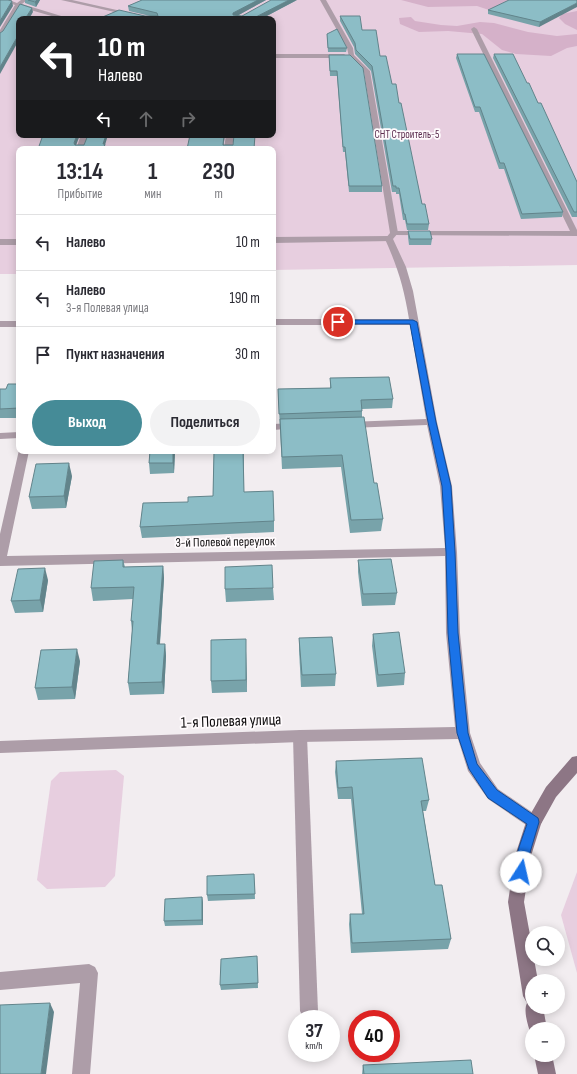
<!DOCTYPE html>
<html lang="ru">
<head>
<meta charset="utf-8">
<style>
	body { margin:0; font-family:"Sofia Sans Condensed",sans-serif; background:#f2f2f3; color:#2b2b33; height:100vh; display:flex; flex-direction:column; font-size:15px; white-space:nowrap }
	* { box-sizing:border-box; margin:0 }
	p { font-size:13px; color:#7c7c81 }
	.icon { flex:none; width:22px; height:22px; fill:none; stroke:currentColor; stroke-width:2; stroke-linecap:round; stroke-linejoin:round }
	.map { position:relative; flex:1; overflow:hidden }
	.sheet { position:absolute; left:16px; top:146px; width:260px; height:308px; display:flex; flex-direction:column; background:#fff; border-radius:8px; box-shadow:0 2px 10px #0003 }
	.sheet>* { flex:none }
	.guide { position:absolute; left:16px; top:16px; width:260px; height:122px; border-radius:8px; box-shadow:0 2px 10px #0003; background:#202124; color:#fff; overflow:hidden }
	.controls { position:absolute; left:525px; top:926px; display:grid; gap:8px }
	.controls a { display:grid; place-items:center; width:40px; height:40px; border-radius:50%; background:#fff; box-shadow:0 2px 10px #0003; font-size:20px }
	.speed { position:absolute; left:288px; top:1010px; display:flex; gap:8px; font-size:20px; font-weight:700; text-align:center }
	.speed>* { display:grid; place-content:center; width:52px; height:52px; border-radius:50%; background:#fff; box-shadow:0 2px 10px #0003; line-height:1 }
	.speed small { font-size:10px; font-weight:400 }
	.speed .limit { border:6px solid #d22; background:#fff; color:#111 }
	.pin { position:absolute; display:grid; place-items:center; width:34px; height:34px; color:#fff; margin:-17px; border:2px solid #fff; border-radius:50%; box-shadow:0 1px 4px #0007 }
	.me { position:absolute; width:44px; margin:-22px; rotate:10deg; stroke-linejoin:round; filter:drop-shadow(0 0 3px #0008) }
	.turn { display:flex; align-items:center; gap:14px; height:84px; padding:0 16px; font-size:18px }
	.turn .icon { width:52px; height:52px; stroke-width:2.5 }
	.turn b { display:block; font-size:28px; line-height:34px }
	.lanes { display:flex; align-items:center; height:38px; padding:0 16px; background:#0003; justify-content:center; gap:20px; direction:ltr }
	.lanes .off { opacity:.35 }
	.eta { display:flex; justify-content:space-evenly; align-items:center; height:68px; text-align:center }
	.eta b { font-size:24px; font-weight:700; line-height:28px }
	.action { display:flex; gap:8px; margin-top:auto; padding:8px 16px }
	.action a { flex:1; height:46px; border-radius:24px; background:#458b97; color:#fff; font-size:16px; font-weight:700; line-height:46px; text-align:center }
	.action a+a { background:#f2f2f3; color:#2b2b33 }
	ul { padding:0; list-style:none }
	li { display:flex; align-items:center; gap:12px; height:56px; padding:0 16px; border-top:1px solid #e1e1e2 }
	li div { flex:1 }
	li b { display:block; font-size:15px }
	li em { font-style:normal }
	.map>svg:first-child { display:block }
	.green { fill:#e7cedf; fill-rule:evenodd }
	.forest { fill:#d5b1c9 }
	.lines { fill:none; stroke-linecap:round; stroke-linejoin:round }
	.lane { fill:#ad9da8; fill-rule:evenodd }
	.street { fill:#ad9da8; fill-rule:evenodd }
	.secondary { fill:#8d7685; fill-rule:evenodd }
	.wall { fill:#78a3aa }
	.shaded-wall { fill:#62848b }
	.building { fill:#8cbdc6; stroke:#62848b }
	.route { fill:#1a73e8; stroke:#114b97 }
	.labels { text-anchor:middle; stroke-width:3.5; stroke-linejoin:round; paint-order:stroke }
	.far-park-label { font-size:11px; fill:#5b2d4f; stroke:#fffbfd }
	.street-label { font-size:13px; fill:#0e0c0d; stroke:#fffbfd }
	.near-street-label { font-size:16px; fill:#0e0c0d; stroke:#fffbfd }
</style>
</head>
<body>
<div class="map">
<svg width="577" height="1074" viewBox="0 0 577 1074">
	<rect width="100%" height="100%" fill="#f2edf0"/>
	<g class="green">
		<path d="M0 0H577V265L273 270V149H19V274H0ZM19 19H273V135H19Z"/>
		<path d="M116 770 124 776 115 876 105 887 47 889 37 880 51 781 60 772Z"/>
		<path d="M577 872V973L561 915Z"/>
	</g>
	<g class="forest">
		<path d="M401 0H512L495 12 477 6 428 7Z"/>
		<path d="M577 11V30L565 24 559 18 562 14Z"/>
		<path d="M411 17 415 21 441 25 457 26 480 22 494 23 528 32 557 36 577 34V46L567 48 551 56 516 54 502 50 482 34 448 31 419 32 400 24 399 18Z"/>
	</g>
	<g class="lines">
		<g class="lane">
			<path d="M0 0H9L17 3 21 0H27L22 4 71 19H62L20 7 3 35 0 37V30L15 5Z"/>
			<path d="M61 0H72L157 19H146Z"/>
			<path d="M474 27 477 29 577 230V236L394 235 390 233 394 231H570L471 29Z"/>
			<path d="M273 54H344L347 56 344 58H273Z"/>
			<path d="M81 135H89L84 149H76Z"/>
			<path d="M226 135H234L232 149H224Z"/>
			<path d="M389 236 392 237 393 239 392 241 273 243V237Z"/>
			<rect x="0" y="239" width="19" height="6"/>
			<path d="M300 730 305 732 307 736 318 1011 315 1017 311 1019 303 1017 300 1011 293 736 295 732Z"/>
			<path d="M89 964 95 967 98 973 90 1074H72L80 983 0 990V972Z"/>
		</g>
		<g class="street">
			<path d="M320 0H326L353 48 354 55 370 71 398 233 393 239 406 267 413 291 437 422 452 486 457 552 460 633 470 733 480 763 498 789 539 817 542 822 539 827 534 829 529 827 488 799 468 771 458 739 300 742 0 753V741L300 730 455 727 446 633 445 556 0 566V534L19 450 29 451 7 556 445 548 440 486 427 425 349 428 344 425 349 422 426 419 410 325H273V319H409C404 288 398 268 385 239L390 233 364 72 349 57 347 48Z"/>
			<rect x="0" y="321" width="19" height="6"/>
			<path d="M295 423 299 424 300 426 299 428 273 430V424Z"/>
			<path d="M19 432V438L0 439V433Z"/>
		</g>
		<g class="secondary">
			<path d="M577 756V773L556 797 541 824 531 856 524 902 532 946V959H534L538 981H532V1007H543L547 1029H532V1036C528 1027 523 1011 527 1003L523 996 508 902 515 856 526 822 546 787 572 757Z"/>
			<path d="M534 1055H552L556 1074H538Z"/>
		</g>
	</g>
	<g class="wall">
		<path d="M25 0H40L36 7 25 3Z"/>
		<path d="M142 0H266L237 16H242L297 0 261 19H98L150 16 129 11 128 6Z"/>
		<path d="M577 0 539 27 488 14V10Z"/>
		<path d="M340 16 362 30 380 56 399 103 422 204 429 224 428 230H407L405 220H403L399 194H396V192H392L371 71 355 54 354 47 340 21Z"/>
		<path d="M327 34 347 48 346 52H328Z"/>
		<path d="M457 54 563 212 562 217 521 219 504 169H499L479 112H475L456 58Z"/>
		<path d="M494 54 527 83 538 103 577 182V217H572L493 58Z"/>
		<path d="M329 55H350L382 186V192H349L345 152H343L337 76H330Z"/>
		<path d="M408 231 432 239 431 245H409L408 237Z"/>
		<path d="M330 378 393 399 392 408 362 409V417L374 483 383 519 381 531 350 533 341 467 282 469 278 389 330 388Z"/>
		<path d="M19 384V418H0V389H6Z"/>
		<path d="M150 451H175L174 473 150 474 149 463Z"/>
		<path d="M214 451H244V492L274 521V532L142 538 140 527 188 502 213 496Z"/>
		<path d="M72 476 66 508 32 509 29 497Z"/>
		<path d="M123 560 125 567 163 566 164 578 160 644H165L166 656 164 694 130 695 128 683 132 631 131 621 133 599 93 601 91 588Z"/>
		<path d="M358 560 397 593 395 605 362 606 358 572Z"/>
		<path d="M48 580 43 612 15 613 11 601Z"/>
		<path d="M273 588 274 600 226 602 225 589Z"/>
		<path d="M373 634 405 673 404 685 377 687 372 646Z"/>
		<path d="M299 638 336 674 335 686 301 687 299 650Z"/>
		<path d="M246 651 247 692 212 693 211 681Z"/>
		<path d="M80 661 75 699 38 700 35 688Z"/>
		<path d="M336 761 429 800 426 811H423L435 885 451 939 448 949 351 953 349 924 350 914H362L351 799H338L335 772Z"/>
		<path d="M254 874 255 899 208 901 207 895Z"/>
		<path d="M202 897 203 903V925L165 926 164 921Z"/>
		<path d="M257 956 258 988 221 990 220 985Z"/>
		<path d="M363 1065 473 1074H362Z"/>
	</g>
	<g class="shaded-wall">
		<path d="M37 0H40L36 7 35 2Z"/>
		<path d="M258 0H266L233 18V13Z"/>
		<path d="M289 0H297L261 19H252Z"/>
		<path d="M12 1 13 6 0 27V21Z"/>
		<path d="M577 3V7L539 27 540 22Z"/>
		<path d="M32 8 33 12 29 19H25Z"/>
		<path d="M19 34V40L0 74V67Z"/>
		<path d="M77 135H80L75 148 74 143Z"/>
		<path d="M106 135H108L105 145 106 149H103V144Z"/>
		<path d="M224 135H225L223 149V145Z"/>
		<path d="M173 451H175L174 473 173 463Z"/>
		<path d="M69 463 72 476 66 508 64 496Z"/>
		<path d="M163 566 164 578 159 656 157 644Z"/>
		<path d="M45 568 48 580 43 612 40 600Z"/>
		<path d="M246 639V651L247 692 246 680Z"/>
		<path d="M165 644 166 656 164 694 162 682Z"/>
		<path d="M77 649 80 661 75 699 72 687Z"/>
		<path d="M202 897 203 903V925L202 920Z"/>
		<path d="M50 1003 54 1012 46 1074H41Z"/>
	</g>
	<g class="building">
		<path d="M0 0H8L12 1 0 21Z"/>
		<path d="M28 0H37L35 2Z"/>
		<path d="M142 0H258L233 13V15L242 16 271 0H289L252 19H98L119 10 145 16H158L157 13 128 6Z"/>
		<path d="M509 0H577V3L540 22 488 10Z"/>
		<path d="M20 4 32 8 25 19H19V34L0 67V33L3 31Z"/>
		<path d="M340 16H360L362 30H376L380 56H386L392 84H396L399 103H401L422 204H425L429 224H407L405 214H404L399 188H396V186H393L372 66 356 50 355 43Z"/>
		<path d="M337 29 347 48H328L327 34Z"/>
		<path d="M457 54H484L563 212 522 214 504 163H500L480 107H475Z"/>
		<path d="M494 54H513L527 83H529L538 103H541L577 182V212H574Z"/>
		<path d="M329 55H350L363 68 382 186H349L345 147H343L337 71H330Z"/>
		<path d="M43 135H77L74 143 75 145H84L88 135H106L103 144H105L103 149H38Z"/>
		<path d="M190 135H224L223 145H233L234 135H255L254 149H187Z"/>
		<path d="M408 231H430L432 239H410Z"/>
		<path d="M389 377 393 399 361 400 362 411 279 414 278 389 331 388 330 378Z"/>
		<path d="M8 384H19V408L0 409V389H6Z"/>
		<path d="M364 417 374 483H377L383 519 351 520 342 455 282 457 280 419Z"/>
		<path d="M150 451H173V463H149Z"/>
		<path d="M214 451H243L244 492 273 491 274 521 140 527 143 503 188 502V497L213 496Z"/>
		<path d="M69 463 64 496 29 497 36 464Z"/>
		<path d="M391 559 397 593 363 594 358 560Z"/>
		<path d="M123 560V567L163 566 157 644H165L162 682 128 683 133 621H131L134 587 91 588 94 561Z"/>
		<path d="M272 565 273 588 225 589V567Z"/>
		<path d="M45 568 40 600 11 601 18 569Z"/>
		<path d="M399 632 405 673 378 675 373 634Z"/>
		<path d="M332 637 336 674 302 675 299 638Z"/>
		<path d="M246 639V680L211 681V640Z"/>
		<path d="M77 649 72 687 35 688 41 650Z"/>
		<path d="M422 758 429 800 421 801 435 885H442L451 939 352 943 350 914H364L352 787 338 788 336 761Z"/>
		<path d="M254 874 255 894 207 895V876Z"/>
		<path d="M202 897V920L164 921 165 899Z"/>
		<path d="M257 956 258 983 220 985 221 959Z"/>
		<path d="M50 1003 41 1074H0V1005Z"/>
		<path d="M471 1060 473 1074H364L363 1065Z"/>
	</g>
	<path class="route" d="M335 320H413L417 322 436 422 451 486 455 552 458 633 468 733 477 764 497 790 538 818 539 822 529 856 525 876 521 877 516 876C511 864 523 837 527 824L488 798 469 769 457 733 448 633 446 552 442 486 428 422 410 324H338L334 322Z"/>
	<g class="labels">
		<g class="far-park-label">
			<text x="407" y="138">СНТ Строитель-5</text>
		</g>
		<g class="street-label">
			<text transform="translate(225 541) rotate(-1)" y="5">3-й Полевой переулок</text>
		</g>
		<g class="near-street-label">
			<text transform="translate(231 720) rotate(-2)" y="6">1-я Полевая улица</text>
		</g>
	</g>
</svg>
<div class="controls">
<a><svg class="icon" aria-label="search" viewBox="0 0 24 24"><circle cx="10" cy="10" r="6"/><path d="M15 15l6 6"/></svg></a>
<a>+</a>
<a>−</a>
</div>
<div class="speed"><div>37<small>km/h</small></div><div class="limit">40</div></div>
<div class="pin" style="left:338px;top:322px;background:#d93025"><svg class="icon" aria-label="arrive" viewBox="0 0 24 24"><path d="M6 21V4h12l-3 4 3 4H6"/></svg></div>
<svg class="me" style="left:521px;top:872px" viewBox="-20 -20 40 40"><circle r="19" fill="#fff"/><path d="M0-13L10 11 0 6-10 11z" fill="#1a73e8"/></svg>
<div class="guide">
<div class="turn"><svg class="icon" aria-label="left" viewBox="0 0 24 24"><path d="M17 20v-9H6M10 6l-5 5 5 5"/></svg><div><b>10 m</b>Налево</div></div>
<div class="lanes"><svg class="icon" aria-label="left" viewBox="0 0 24 24"><path d="M17 20v-9H6M10 6l-5 5 5 5"/></svg><svg class="icon off" aria-label="ahead" viewBox="0 0 24 24"><path d="M12 20V5M6 11l6-6 6 6"/></svg><svg class="icon off" aria-label="right" viewBox="0 0 24 24"><path d="M7 20v-9h11M14 6l5 5-5 5"/></svg></div>
</div>
<section class="sheet">
<div class="eta">
<div><b>13:14</b><p>Прибытие</p></div>
<div><b>1</b><p>мин</p></div>
<div><b>230</b><p>m</p></div>
</div>
<ul>
<li><svg class="icon" aria-label="left" viewBox="0 0 24 24"><path d="M17 20v-9H6M10 6l-5 5 5 5"/></svg><div><b>Налево</b></div><em>10 m</em></li>
<li><svg class="icon" aria-label="left" viewBox="0 0 24 24"><path d="M17 20v-9H6M10 6l-5 5 5 5"/></svg><div><b>Налево</b><p>3-я Полевая улица</p></div><em>190 m</em></li>
<li><svg class="icon" aria-label="arrive" viewBox="0 0 24 24"><path d="M6 21V4h12l-3 4 3 4H6"/></svg><div><b>Пункт назначения</b></div><em>30 m</em></li>
</ul>
<div class="action"><a>Выход</a><a>Поделиться</a></div>
</section>
</div>
</body>
</html>
